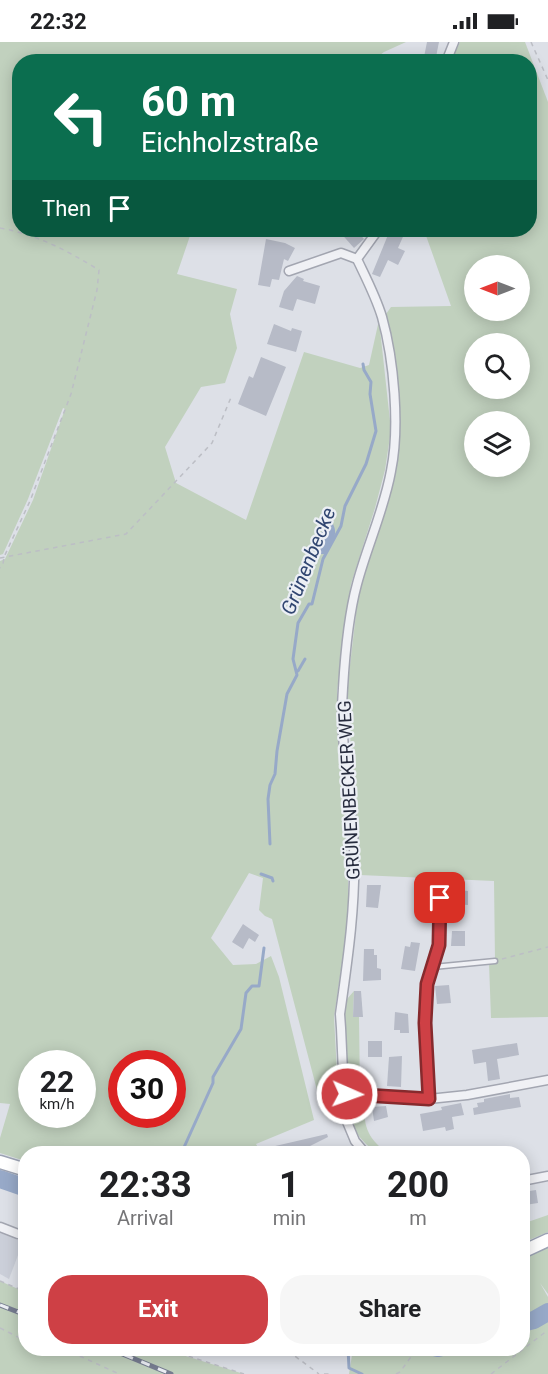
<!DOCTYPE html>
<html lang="en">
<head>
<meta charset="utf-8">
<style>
	body { margin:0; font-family:Roboto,sans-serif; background:#f6f6f6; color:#202124; height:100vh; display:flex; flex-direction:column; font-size:22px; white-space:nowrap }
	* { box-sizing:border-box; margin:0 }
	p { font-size:20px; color:#757577 }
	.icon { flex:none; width:33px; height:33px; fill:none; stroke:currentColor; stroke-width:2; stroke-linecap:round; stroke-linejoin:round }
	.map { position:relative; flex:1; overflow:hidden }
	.details { position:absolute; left:18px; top:1104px; width:512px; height:210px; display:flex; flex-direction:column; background:#fff; border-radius:24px; box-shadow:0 3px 15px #0003 }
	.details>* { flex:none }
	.guide { position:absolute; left:12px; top:12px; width:525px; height:183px; border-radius:24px; box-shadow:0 3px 15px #0003; background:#0b6e4f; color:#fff; overflow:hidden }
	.needle { width:39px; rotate:270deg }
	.controls { position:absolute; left:464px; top:213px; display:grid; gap:12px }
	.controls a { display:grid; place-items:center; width:66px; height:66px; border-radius:50%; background:#fff; box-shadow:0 3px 15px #0003; font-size:30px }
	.speed { position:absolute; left:18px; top:1008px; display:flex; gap:12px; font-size:30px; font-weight:700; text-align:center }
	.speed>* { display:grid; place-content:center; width:78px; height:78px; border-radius:50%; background:#fff; box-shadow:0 3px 15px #0003; line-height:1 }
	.speed small { font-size:15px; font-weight:400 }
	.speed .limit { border:9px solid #d22; background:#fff; color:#111 }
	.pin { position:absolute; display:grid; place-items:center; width:51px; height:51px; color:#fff; margin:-26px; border-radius:12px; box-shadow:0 3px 9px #0006 }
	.me { position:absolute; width:66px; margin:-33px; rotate:92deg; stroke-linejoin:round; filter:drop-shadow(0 0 4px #0008) }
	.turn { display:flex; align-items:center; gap:21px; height:126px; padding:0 30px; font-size:27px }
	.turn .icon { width:78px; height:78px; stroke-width:2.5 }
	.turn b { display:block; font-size:42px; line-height:51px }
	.then { display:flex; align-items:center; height:57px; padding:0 30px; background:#0003; gap:12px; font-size:22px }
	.eta { display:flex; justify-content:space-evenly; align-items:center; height:102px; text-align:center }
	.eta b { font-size:36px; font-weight:700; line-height:42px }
	.button { display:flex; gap:12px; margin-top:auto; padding:12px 30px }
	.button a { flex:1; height:69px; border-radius:24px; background:#ce4045; color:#fff; font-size:24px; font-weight:700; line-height:69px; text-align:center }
	.button a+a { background:#f6f6f6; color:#202124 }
	.status { display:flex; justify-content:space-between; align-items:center; height:42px; padding:0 30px; background:#fff; direction:ltr }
	.status svg { height:16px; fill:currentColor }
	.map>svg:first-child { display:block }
	.built { fill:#cbcfd9 }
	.green { fill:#c1d1be; fill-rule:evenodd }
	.water { fill:#97a9c8 }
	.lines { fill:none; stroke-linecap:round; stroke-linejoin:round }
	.stream { stroke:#97a9c8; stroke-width:3 }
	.river { stroke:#97a9c8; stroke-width:18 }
	.building { fill:#b7bbc7 }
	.lane-casing { stroke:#a3a6b1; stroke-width:7 }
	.street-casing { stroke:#a3a6b1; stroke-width:11 }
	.primary-casing { stroke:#9ca3b3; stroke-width:15 }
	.path { stroke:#bcbec5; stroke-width:1.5; stroke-dasharray:4.5 4.5; stroke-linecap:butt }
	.lane { stroke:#f0f1f5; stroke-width:4 }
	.street { stroke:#f0f1f5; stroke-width:8 }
	.primary { stroke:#fff; stroke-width:12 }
	.rail-casing { stroke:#777d91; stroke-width:5 }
	.rail { stroke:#eceff5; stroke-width:3; stroke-dasharray:9; stroke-linecap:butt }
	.route-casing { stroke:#862a2d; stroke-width:15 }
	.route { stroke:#ce4045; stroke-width:10 }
	.labels { text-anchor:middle; stroke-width:4.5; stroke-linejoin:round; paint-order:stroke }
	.street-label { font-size:18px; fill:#272c3e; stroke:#eceff5 }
	.water-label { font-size:20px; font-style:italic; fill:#314671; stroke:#eceff5 }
</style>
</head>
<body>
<div class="status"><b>22:32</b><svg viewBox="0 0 49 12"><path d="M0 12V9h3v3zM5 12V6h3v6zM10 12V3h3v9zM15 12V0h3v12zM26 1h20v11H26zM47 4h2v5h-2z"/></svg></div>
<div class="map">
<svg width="548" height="1332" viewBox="0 0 548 1332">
	<rect width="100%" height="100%" fill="#dde0e7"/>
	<path class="built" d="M0 1191 23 1200 9 1237 0 1232Z"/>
	<g class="green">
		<path d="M0 0H406L384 10 371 20H20V188H192L177 232 237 247 230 272 237 306 225 341 201 345 165 405 176 441 246 478 304 310 360 326 369 323 379 278 391 388 385 428 375 466 351 542 337 649 348 833V880L334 975 339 1068H324L317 1048 272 877 265 874 259 868 263 836 249 831 211 896 233 923 256 922 271 914 279 935 314 1078 256 1102 261 1111 164 1110 26 1112 25 1119 0 1111V1096L10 1062 0 1061V519L5 517 33 458 65 367 63 366 28 457 3 512 0 513ZM32 1022H82V1072H32ZM122 1022H172V1072H122Z"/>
		<path d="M460 0H525L548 60V975L491 976 489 921 495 919 494 839 360 833 347 649 359 546 389 456 400 389 395 327 386 272 391 265 451 264 424 188H530V20L451 19ZM474 224H519V268H474ZM474 302H519V346H474ZM474 380H519V424H474Z"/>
		<path d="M354 949 353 975H359L360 1051 347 1052 341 964Z"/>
		<path d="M363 1057C365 1085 365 1093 387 1111H376C360 1097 347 1085 353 1062Z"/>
		<path d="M548 1173V1190L522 1201V1182Z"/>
		<path d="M548 1205V1252L540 1241 548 1255V1274L532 1282 522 1281V1216Z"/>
		<path d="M0 1239 25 1250 26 1306 163 1307 244 1332H0Z"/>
		<path d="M548 1279V1332H349L353 1307 522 1306V1292Z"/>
	</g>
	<path class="water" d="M328 482H333C339 494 331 501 325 512H321L313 509 311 504Z"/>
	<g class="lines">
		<g class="stream">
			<path d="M298 629 305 617"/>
			<path d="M270 802 268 757 270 743 275 732 277 709 287 652 297 633 293 617 298 581 309 562H312L323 517 341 484 345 464 366 422 376 389 370 352 371 340 364 328 363 322"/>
			<path d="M261 832 272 836 273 839"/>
			<path d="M181 1112 213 1041V1035L241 987 246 951 252 944H259L264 906"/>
			<path d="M348 1306 349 1326 362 1332"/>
		</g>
		<g class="river">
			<path d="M0 1137 26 1146"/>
			<path d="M522 1281 534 1278 548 1270"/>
			<path d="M437 1306H439"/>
		</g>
	</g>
	<g class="building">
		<path d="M427 0H439L435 20H423Z"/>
		<path d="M338 188H356L364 197 354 206Z"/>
		<path d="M390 188H406L398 206 405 209 398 223 388 218 380 235 372 232Z"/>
		<path d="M266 197 285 201 295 206 288 219 284 217 279 238 272 237 270 245 258 243Z"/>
		<path d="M297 234 304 237 303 239 320 244 315 262 297 257 293 269 279 265 284 249Z"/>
		<path d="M274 282 291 289 292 286 302 289 296 310 267 302Z"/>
		<path d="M261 315 286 325 266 374 238 362 249 334 253 336Z"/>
		<path d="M367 843H381L378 866 366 865Z"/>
		<path d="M455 848 468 849V863L455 862Z"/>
		<path d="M243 882 259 893 255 900 249 896 243 907 232 900Z"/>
		<path d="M452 889H465V904H451Z"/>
		<path d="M411 900 420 901 415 929 401 927 405 904 410 905Z"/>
		<path d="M364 907H374V913H377V926L381 927V938L363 939Z"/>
		<path d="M449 943 451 961 437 962 435 944Z"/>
		<path d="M354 949H361L363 975H353Z"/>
		<path d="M395 970 408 972 409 991H400V988H394Z"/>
		<rect x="368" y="999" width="14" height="16"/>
		<path d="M517 1001 519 1013 497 1017 500 1037 488 1039 486 1020 474 1022 472 1008Z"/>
		<path d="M402 1014 401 1045 387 1044 389 1015Z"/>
		<path d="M510 1052V1056L519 1055 521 1065 474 1073 473 1066 478 1065 477 1061 484 1060V1057Z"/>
		<path d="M461 1061 464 1073 452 1075 454 1087 446 1089 445 1085 423 1089 420 1072 442 1068 441 1065Z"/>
		<path d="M386 1064 388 1075 374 1079 372 1065Z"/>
		<path d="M327 1092 328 1095 296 1111 294 1106 273 1112 271 1105Z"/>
		<path d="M536 1148 538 1161 525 1163 523 1150Z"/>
	</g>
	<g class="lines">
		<defs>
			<path id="lane" d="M433 925 495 919"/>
			<g id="street">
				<path d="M446 20 454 0"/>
				<path d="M289 229 341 211 357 217"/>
				<path d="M344 1052 429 1057 467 1053 548 1038"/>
				<path d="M429 1057 425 981 427 942 439 903 440 856"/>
				<path d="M366 1112 355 1099 345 1075 341 986 340 972C348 916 356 861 354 805 351 752 339 699 343 646 345 612 348 575 357 542 367 504 384 468 391 429 400 385 394 318 382 275 376 255 366 236 357 217L378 188"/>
				<path d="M522 1139 548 1134"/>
				<path d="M0 1185 18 1192"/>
			</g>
			<g id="primary">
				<path d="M0 1120 26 1128"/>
				<path d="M522 1210 548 1198"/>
			</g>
		</defs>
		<use href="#lane" class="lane-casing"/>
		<use href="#street" class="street-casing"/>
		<use href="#primary" class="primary-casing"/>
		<g class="path">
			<path d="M531 0 548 38"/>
			<path d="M0 186C38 193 66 208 99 228L97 248 71 352 30 459 4 515 3 522 0 526"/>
			<path d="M0 516 126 492 212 401 232 353"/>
			<path d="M502 917 548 905"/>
			<path d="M0 1239 26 1250"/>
			<path d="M0 1286 26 1299"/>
			<path d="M54 1306 82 1315 119 1332"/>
			<path d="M163 1306 244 1332"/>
			<path d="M288 1309 319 1332"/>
			<path d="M324 1332H333"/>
			<path d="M396 1332 400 1330 416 1308"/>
			<path d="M491 1332 548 1288"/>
		</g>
		<use href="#lane" class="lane"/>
		<use href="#street" class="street"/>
		<use href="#primary" class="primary"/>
		<defs>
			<g id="rail">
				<path d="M0 1263 26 1273"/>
				<path d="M108 1306 171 1332"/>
			</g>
		</defs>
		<use href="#rail" class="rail-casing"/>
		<use href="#rail" class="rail"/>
	</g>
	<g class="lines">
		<defs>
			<path id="route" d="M347 1052 429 1057 425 981 427 942 439 903 440 856"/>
		</defs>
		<use href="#route" class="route-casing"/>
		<use href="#route" class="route"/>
	</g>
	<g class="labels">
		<g class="street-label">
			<text transform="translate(349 748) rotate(-93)" y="6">GRÜNENBECKER WEG</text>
		</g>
		<g class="water-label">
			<text transform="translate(308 519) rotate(-68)" y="7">Grünenbecke</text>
		</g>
	</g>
</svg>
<div class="controls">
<a><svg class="needle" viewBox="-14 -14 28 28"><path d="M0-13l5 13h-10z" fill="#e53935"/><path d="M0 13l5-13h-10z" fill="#757577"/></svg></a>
<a><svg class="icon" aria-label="search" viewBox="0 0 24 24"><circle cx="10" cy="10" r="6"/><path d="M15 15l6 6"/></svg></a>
<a><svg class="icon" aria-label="layers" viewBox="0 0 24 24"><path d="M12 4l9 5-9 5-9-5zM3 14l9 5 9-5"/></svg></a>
</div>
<div class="speed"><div>22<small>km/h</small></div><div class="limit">30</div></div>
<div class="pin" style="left:440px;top:856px;background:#d93025"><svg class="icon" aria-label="arrive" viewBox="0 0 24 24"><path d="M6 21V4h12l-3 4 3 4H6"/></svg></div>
<svg class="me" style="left:347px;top:1052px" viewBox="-20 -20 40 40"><circle r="17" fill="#ce4045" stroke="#fff" stroke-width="3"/><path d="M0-11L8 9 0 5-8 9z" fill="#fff"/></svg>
<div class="guide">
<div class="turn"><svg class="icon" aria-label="left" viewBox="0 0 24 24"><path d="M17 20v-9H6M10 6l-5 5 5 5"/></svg><div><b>60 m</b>Eichholzstraße</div></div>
<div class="then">Then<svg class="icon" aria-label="arrive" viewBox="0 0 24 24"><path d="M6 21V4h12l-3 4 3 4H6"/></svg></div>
</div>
<section class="details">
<div class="eta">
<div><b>22:33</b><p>Arrival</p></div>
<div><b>1</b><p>min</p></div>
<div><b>200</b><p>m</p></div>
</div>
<div class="button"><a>Exit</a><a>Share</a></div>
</section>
</div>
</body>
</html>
